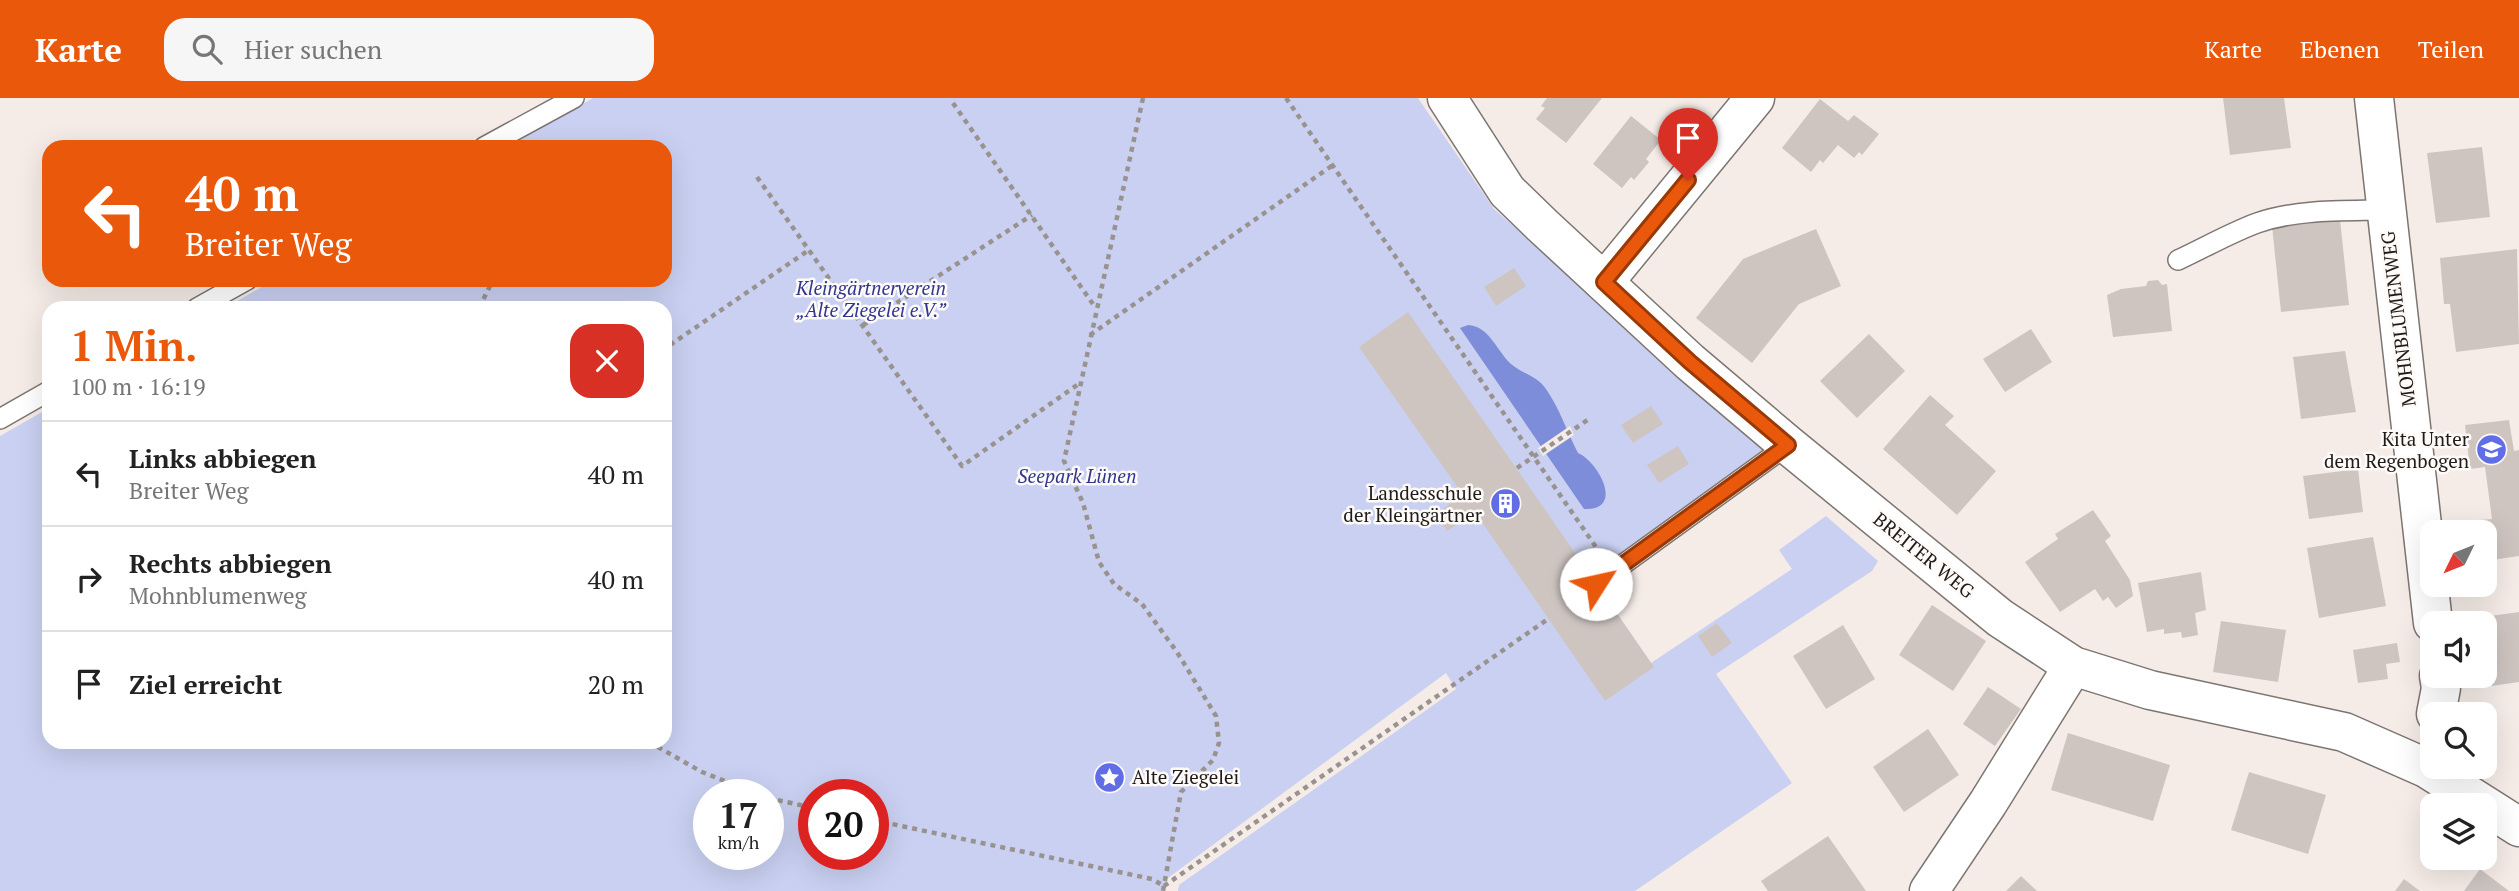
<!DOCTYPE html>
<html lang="de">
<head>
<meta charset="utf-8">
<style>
	body { margin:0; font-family:"PT Serif",serif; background:#f6f6f6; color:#222; height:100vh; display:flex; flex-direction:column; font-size:26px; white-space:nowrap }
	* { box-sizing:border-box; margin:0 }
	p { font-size:23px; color:#767676 }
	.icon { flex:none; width:38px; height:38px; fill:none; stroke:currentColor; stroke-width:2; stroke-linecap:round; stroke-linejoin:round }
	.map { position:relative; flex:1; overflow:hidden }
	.sheet { position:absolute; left:42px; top:203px; width:630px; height:448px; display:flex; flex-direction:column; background:#fff; border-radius:21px; box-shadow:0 7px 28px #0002 }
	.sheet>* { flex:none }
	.banner { position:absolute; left:42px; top:42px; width:630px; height:147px; border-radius:21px; box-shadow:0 7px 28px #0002; background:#ea580c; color:#fff; overflow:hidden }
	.needle { width:46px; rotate:227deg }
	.controls { position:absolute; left:2420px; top:422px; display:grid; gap:14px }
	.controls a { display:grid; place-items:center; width:77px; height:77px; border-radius:14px; background:#fff; box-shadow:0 7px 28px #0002; font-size:35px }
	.speed { position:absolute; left:693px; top:681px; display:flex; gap:14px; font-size:35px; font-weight:700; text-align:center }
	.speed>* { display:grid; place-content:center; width:91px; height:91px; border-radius:50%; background:#fff; box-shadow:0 7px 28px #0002; line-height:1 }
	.speed small { font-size:18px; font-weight:400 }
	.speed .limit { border:10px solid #d22; background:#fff; color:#111 }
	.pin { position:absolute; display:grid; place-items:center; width:60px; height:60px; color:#fff; margin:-72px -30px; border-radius:50% 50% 50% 0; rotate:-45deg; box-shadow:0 0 7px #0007 }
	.pin .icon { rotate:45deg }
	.me { position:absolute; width:77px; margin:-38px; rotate:55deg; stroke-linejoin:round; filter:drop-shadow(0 0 5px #0008) }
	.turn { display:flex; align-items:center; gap:24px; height:147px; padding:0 28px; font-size:32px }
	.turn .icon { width:91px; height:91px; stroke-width:2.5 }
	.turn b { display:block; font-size:49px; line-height:60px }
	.round { display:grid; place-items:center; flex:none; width:74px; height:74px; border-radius:21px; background:#f6f6f6 }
	.overview { display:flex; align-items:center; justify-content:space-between; height:119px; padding:0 28px }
	h1 { font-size:42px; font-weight:600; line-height:52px; color:#ea580c }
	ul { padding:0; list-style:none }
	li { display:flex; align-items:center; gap:21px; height:105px; padding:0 28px; border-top:2px solid #e0e0e0 }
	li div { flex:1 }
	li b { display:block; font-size:26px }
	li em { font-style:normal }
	header { display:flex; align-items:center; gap:42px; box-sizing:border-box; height:98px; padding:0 35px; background:#ea580c; color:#fff }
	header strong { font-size:33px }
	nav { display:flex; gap:38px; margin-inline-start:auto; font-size:24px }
	.search { width:490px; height:63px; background:#f6f6f6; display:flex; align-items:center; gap:18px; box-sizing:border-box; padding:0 24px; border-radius:21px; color:#767676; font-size:26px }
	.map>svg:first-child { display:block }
	.green { fill:#c9d0f1; fill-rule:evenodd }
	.water { fill:#7e8dda }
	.pier { fill:#f5ece7 }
	.building { fill:#cec5c1 }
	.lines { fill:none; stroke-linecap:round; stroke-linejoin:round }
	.lane-casing { stroke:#7d7571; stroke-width:22 }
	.street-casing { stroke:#7d7571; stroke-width:41 }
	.path { stroke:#99928e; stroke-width:4.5; stroke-dasharray:5 5; stroke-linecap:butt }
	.lane { stroke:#fff; stroke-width:19 }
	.street { stroke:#fff; stroke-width:38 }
	.route-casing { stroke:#983908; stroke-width:18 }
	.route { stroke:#ea580c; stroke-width:12 }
	.labels { text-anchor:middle; stroke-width:5; stroke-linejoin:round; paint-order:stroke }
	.park-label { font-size:19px; font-style:italic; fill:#30368f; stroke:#fefaf8 }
	.street-label { font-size:19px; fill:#1f1b1a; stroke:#fefaf8 }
	.poi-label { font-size:19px; fill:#1f1b1a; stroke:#fefaf8; text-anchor:end }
</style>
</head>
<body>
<header>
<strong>Karte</strong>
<div class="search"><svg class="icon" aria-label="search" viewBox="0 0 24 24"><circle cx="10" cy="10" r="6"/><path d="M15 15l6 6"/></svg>Hier suchen</div>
<nav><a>Karte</a><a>Ebenen</a><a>Teilen</a></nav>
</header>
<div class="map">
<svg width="2519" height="793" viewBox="0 0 2519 793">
	<rect width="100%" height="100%" fill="#f5ece7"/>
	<path class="green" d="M593 0H1418L1494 111 1767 353 1592 479 1651 565 1792 471 1779 452 1826 418 1878 463 1872 473 1716 576 1792 685 1635 793H1178L1179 787 1456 591 1446 575 1168 780 1161 793H0V338L49 310V644H665V210H225L274 182H665V49H507ZM709 696H768V756H709ZM814 696H873V756H814Z"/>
	<path class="water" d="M1468 227C1489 228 1497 253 1511 266 1523 276 1537 278 1546 291 1560 311 1567 334 1578 355 1599 364 1625 413 1584 411L1460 230Z"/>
	<path class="pier" d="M1570 328 1574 337 1543 358 1538 350Z"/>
	<g class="building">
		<path d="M1547 0H1602L1566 45 1536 21 1545 10 1541 8Z"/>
		<path d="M2223 0H2284L2291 50 2230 57Z"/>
		<path d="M1820 1 1848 23 1854 17 1879 36 1862 57 1859 54 1854 60 1838 47 1823 65 1820 62 1811 74 1782 50Z"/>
		<path d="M1631 18 1661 42 1646 61 1649 64 1634 82 1631 79 1622 90 1593 66Z"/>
		<path d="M2482 49 2490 119 2436 125 2427 55Z"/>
		<path d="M2340 121 2349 207 2281 214 2272 128Z"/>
		<path d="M1816 131 1841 188 1799 206 1752 265 1696 220 1743 161Z"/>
		<path d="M2517 151 2519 246 2456 254 2450 206H2444L2440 160Z"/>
		<path d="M1514 170 1526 188 1496 208 1484 189Z"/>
		<path d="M2158 182 2162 187 2167 186 2172 233 2113 239 2107 197 2121 191 2146 188 2148 183Z"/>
		<path d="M1408 214 1654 569 1605 603 1475 414 1447 433 1435 416 1463 397 1359 249Z"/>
		<path d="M2031 231 2052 264 2005 294 1983 261Z"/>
		<path d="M1869 236 1905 273 1857 320 1820 283Z"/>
		<path d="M2345 253 2356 314 2301 321 2293 259Z"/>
		<path d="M1930 297 1954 318 1945 327 1996 373 1957 417 1883 351Z"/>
		<path d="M1651 308 1663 326 1633 345 1621 327Z"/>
		<path d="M2509 322 2514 353 2519 352V458L2485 463V434H2482L2480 422 2492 421 2485 369 2470 371 2465 327Z"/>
		<path d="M1678 348 1689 366 1659 385 1647 367Z"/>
		<path d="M2358 371 2363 414 2309 421 2303 378Z"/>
		<path d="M2093 412 2111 438 2105 443 2130 482 2133 498 2116 510 2108 499 2103 503 2095 491 2060 514 2025 464 2058 441 2055 436Z"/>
		<path d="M2373 439 2386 508 2319 520 2307 450Z"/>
		<path d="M2201 474 2206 512 2195 515 2198 537 2182 540 2181 534 2164 536V531L2147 534 2138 485Z"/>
		<path d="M1932 507 1986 543 1953 593 1899 557Z"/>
		<path d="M2519 514V584L2492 588 2483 519Z"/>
		<path d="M2221 523 2286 532 2278 584 2213 574Z"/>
		<path d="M1717 525 1732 545 1712 559 1698 538Z"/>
		<path d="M1843 527 1875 581 1826 611 1793 558Z"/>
		<path d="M2397 545 2400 564 2386 566 2388 581 2358 585 2353 552Z"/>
		<path d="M1988 589 2021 611 1995 648 1963 626Z"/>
		<path d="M1928 631 1959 677 1904 714 1873 669Z"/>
		<path d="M2068 635 2170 667 2153 723 2051 692Z"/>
		<path d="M2249 674 2326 697 2308 756 2231 732Z"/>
		<path d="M1828 738 1866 793H1768L1761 783Z"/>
		<path d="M2480 771 2509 793H2464Z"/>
		<path d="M2021 778 2037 793H2006Z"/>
		<path d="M2404 781 2420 793H2395Z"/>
	</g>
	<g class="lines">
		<defs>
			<g id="lane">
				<path d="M484 49 574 0"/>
				<path d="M2178 162C2204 150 2230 135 2257 125 2297 111 2343 113 2385 112"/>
				<path d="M197 210 247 182"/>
				<path d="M0 321 49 293"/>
				<path d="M1596 486 1788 347"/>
			</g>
			<g id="street">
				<path d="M1447 0 1507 93 1542 127 1690 264 1788 347 2000 520 2073 568 2150 592 2344 634 2426 670 2519 729"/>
				<path d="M2374 0 2433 525"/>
				<path d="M1604 184 1755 0"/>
				<path d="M2436 616 2441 590 2439 578"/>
				<path d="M1929 793 1988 705 2073 568"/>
			</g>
		</defs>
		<use href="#lane" class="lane-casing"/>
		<use href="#street" class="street-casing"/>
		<g class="path">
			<path d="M1143 0 1064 363 1083 405 1099 464 1114 486 1142 506 1177 554 1216 618 1219 645 1213 662 1181 694 1163 793"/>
			<path d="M1286 0 1598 452"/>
			<path d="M953 5 1095 209"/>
			<path d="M757 79 962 368 1080 285"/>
			<path d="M479 210 493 182"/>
			<path d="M863 227 1032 117"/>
			<path d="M1090 237 1333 67"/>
			<path d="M670 247 809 152"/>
			<path d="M1517 370 1589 321"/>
			<path d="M649 644 702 674 758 696"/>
			<path d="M768 700 814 710"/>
			<path d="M873 722 1152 781 1164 788"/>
			<path d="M1164 788 1548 521"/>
		</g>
		<use href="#lane" class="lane"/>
		<use href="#street" class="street"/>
	</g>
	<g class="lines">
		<defs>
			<path id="route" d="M1596 486 1788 347 1690 264 1604 184 1688 82"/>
		</defs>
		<use href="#route" class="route-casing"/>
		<use href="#route" class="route"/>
	</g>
	<defs>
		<symbol id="school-disc" viewBox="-11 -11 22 22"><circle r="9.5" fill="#606de5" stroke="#fefaf8"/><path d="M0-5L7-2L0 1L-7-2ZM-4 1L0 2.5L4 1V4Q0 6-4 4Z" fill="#fff"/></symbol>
		<symbol id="building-disc" viewBox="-11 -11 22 22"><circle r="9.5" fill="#606de5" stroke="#fefaf8"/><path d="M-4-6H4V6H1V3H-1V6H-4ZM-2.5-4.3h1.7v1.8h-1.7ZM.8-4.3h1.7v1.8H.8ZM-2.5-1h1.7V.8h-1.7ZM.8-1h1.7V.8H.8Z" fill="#fff"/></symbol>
		<symbol id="sight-disc" viewBox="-11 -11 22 22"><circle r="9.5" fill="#606de5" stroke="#fefaf8"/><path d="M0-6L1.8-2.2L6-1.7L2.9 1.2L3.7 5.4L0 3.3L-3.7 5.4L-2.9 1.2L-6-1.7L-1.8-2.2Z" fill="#fff"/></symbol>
	</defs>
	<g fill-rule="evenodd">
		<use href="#school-disc" x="2474" y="334" width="35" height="35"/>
		<use href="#building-disc" x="1488" y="388" width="35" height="35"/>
		<use href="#sight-disc" x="1092" y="662" width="35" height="35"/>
	</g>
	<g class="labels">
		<g class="park-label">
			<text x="871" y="197">Kleingärtnerverein<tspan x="871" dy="22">„Alte Ziegelei e.V.”</tspan></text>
			<text x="1077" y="385">Seepark Lünen</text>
		</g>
		<g class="street-label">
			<text transform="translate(2398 221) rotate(-97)" y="7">MOHNBLUMENWEG</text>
			<text transform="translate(1924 457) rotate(39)" y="7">BREITER WEG</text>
		</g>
		<g class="poi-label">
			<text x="2469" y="348">Kita Unter<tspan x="2469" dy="22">dem Regenbogen</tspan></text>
			<text x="1482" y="402">Landesschule<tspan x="1482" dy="22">der Kleingärtner</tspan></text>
			<text x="1132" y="686" text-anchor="start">Alte Ziegelei</text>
		</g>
	</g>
</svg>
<div class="controls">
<a><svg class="needle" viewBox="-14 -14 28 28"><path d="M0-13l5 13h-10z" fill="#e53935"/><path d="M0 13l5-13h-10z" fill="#767676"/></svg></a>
<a><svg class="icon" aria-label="sound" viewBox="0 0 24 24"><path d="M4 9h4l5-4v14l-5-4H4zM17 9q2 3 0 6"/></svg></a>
<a><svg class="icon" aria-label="search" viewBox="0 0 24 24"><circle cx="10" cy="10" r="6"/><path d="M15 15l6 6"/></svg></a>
<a><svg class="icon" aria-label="layers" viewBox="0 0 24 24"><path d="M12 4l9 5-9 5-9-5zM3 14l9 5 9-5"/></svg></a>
</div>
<div class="speed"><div>17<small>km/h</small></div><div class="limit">20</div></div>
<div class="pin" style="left:1688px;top:82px;background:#d93025"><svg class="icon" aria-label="arrive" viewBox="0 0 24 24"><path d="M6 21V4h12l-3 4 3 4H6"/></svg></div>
<svg class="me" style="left:1596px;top:486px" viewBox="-20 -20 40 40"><circle r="19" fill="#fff"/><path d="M0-13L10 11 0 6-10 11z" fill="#ea580c"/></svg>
<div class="banner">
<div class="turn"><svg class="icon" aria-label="left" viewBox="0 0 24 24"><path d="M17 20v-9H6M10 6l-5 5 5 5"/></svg><div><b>40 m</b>Breiter Weg</div></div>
</div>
<section class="sheet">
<div class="overview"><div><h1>1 Min.</h1><p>100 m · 16:19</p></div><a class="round" style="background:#d93025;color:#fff"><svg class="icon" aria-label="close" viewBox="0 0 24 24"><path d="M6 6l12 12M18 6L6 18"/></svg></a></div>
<ul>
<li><svg class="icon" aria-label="left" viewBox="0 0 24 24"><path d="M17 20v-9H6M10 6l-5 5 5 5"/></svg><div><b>Links abbiegen</b><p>Breiter Weg</p></div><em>40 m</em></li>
<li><svg class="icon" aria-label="right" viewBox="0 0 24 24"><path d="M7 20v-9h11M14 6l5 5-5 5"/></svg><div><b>Rechts abbiegen</b><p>Mohnblumenweg</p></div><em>40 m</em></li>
<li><svg class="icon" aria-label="arrive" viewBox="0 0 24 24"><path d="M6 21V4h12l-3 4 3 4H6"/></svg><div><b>Ziel erreicht</b></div><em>20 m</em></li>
</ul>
</section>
</div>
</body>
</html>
